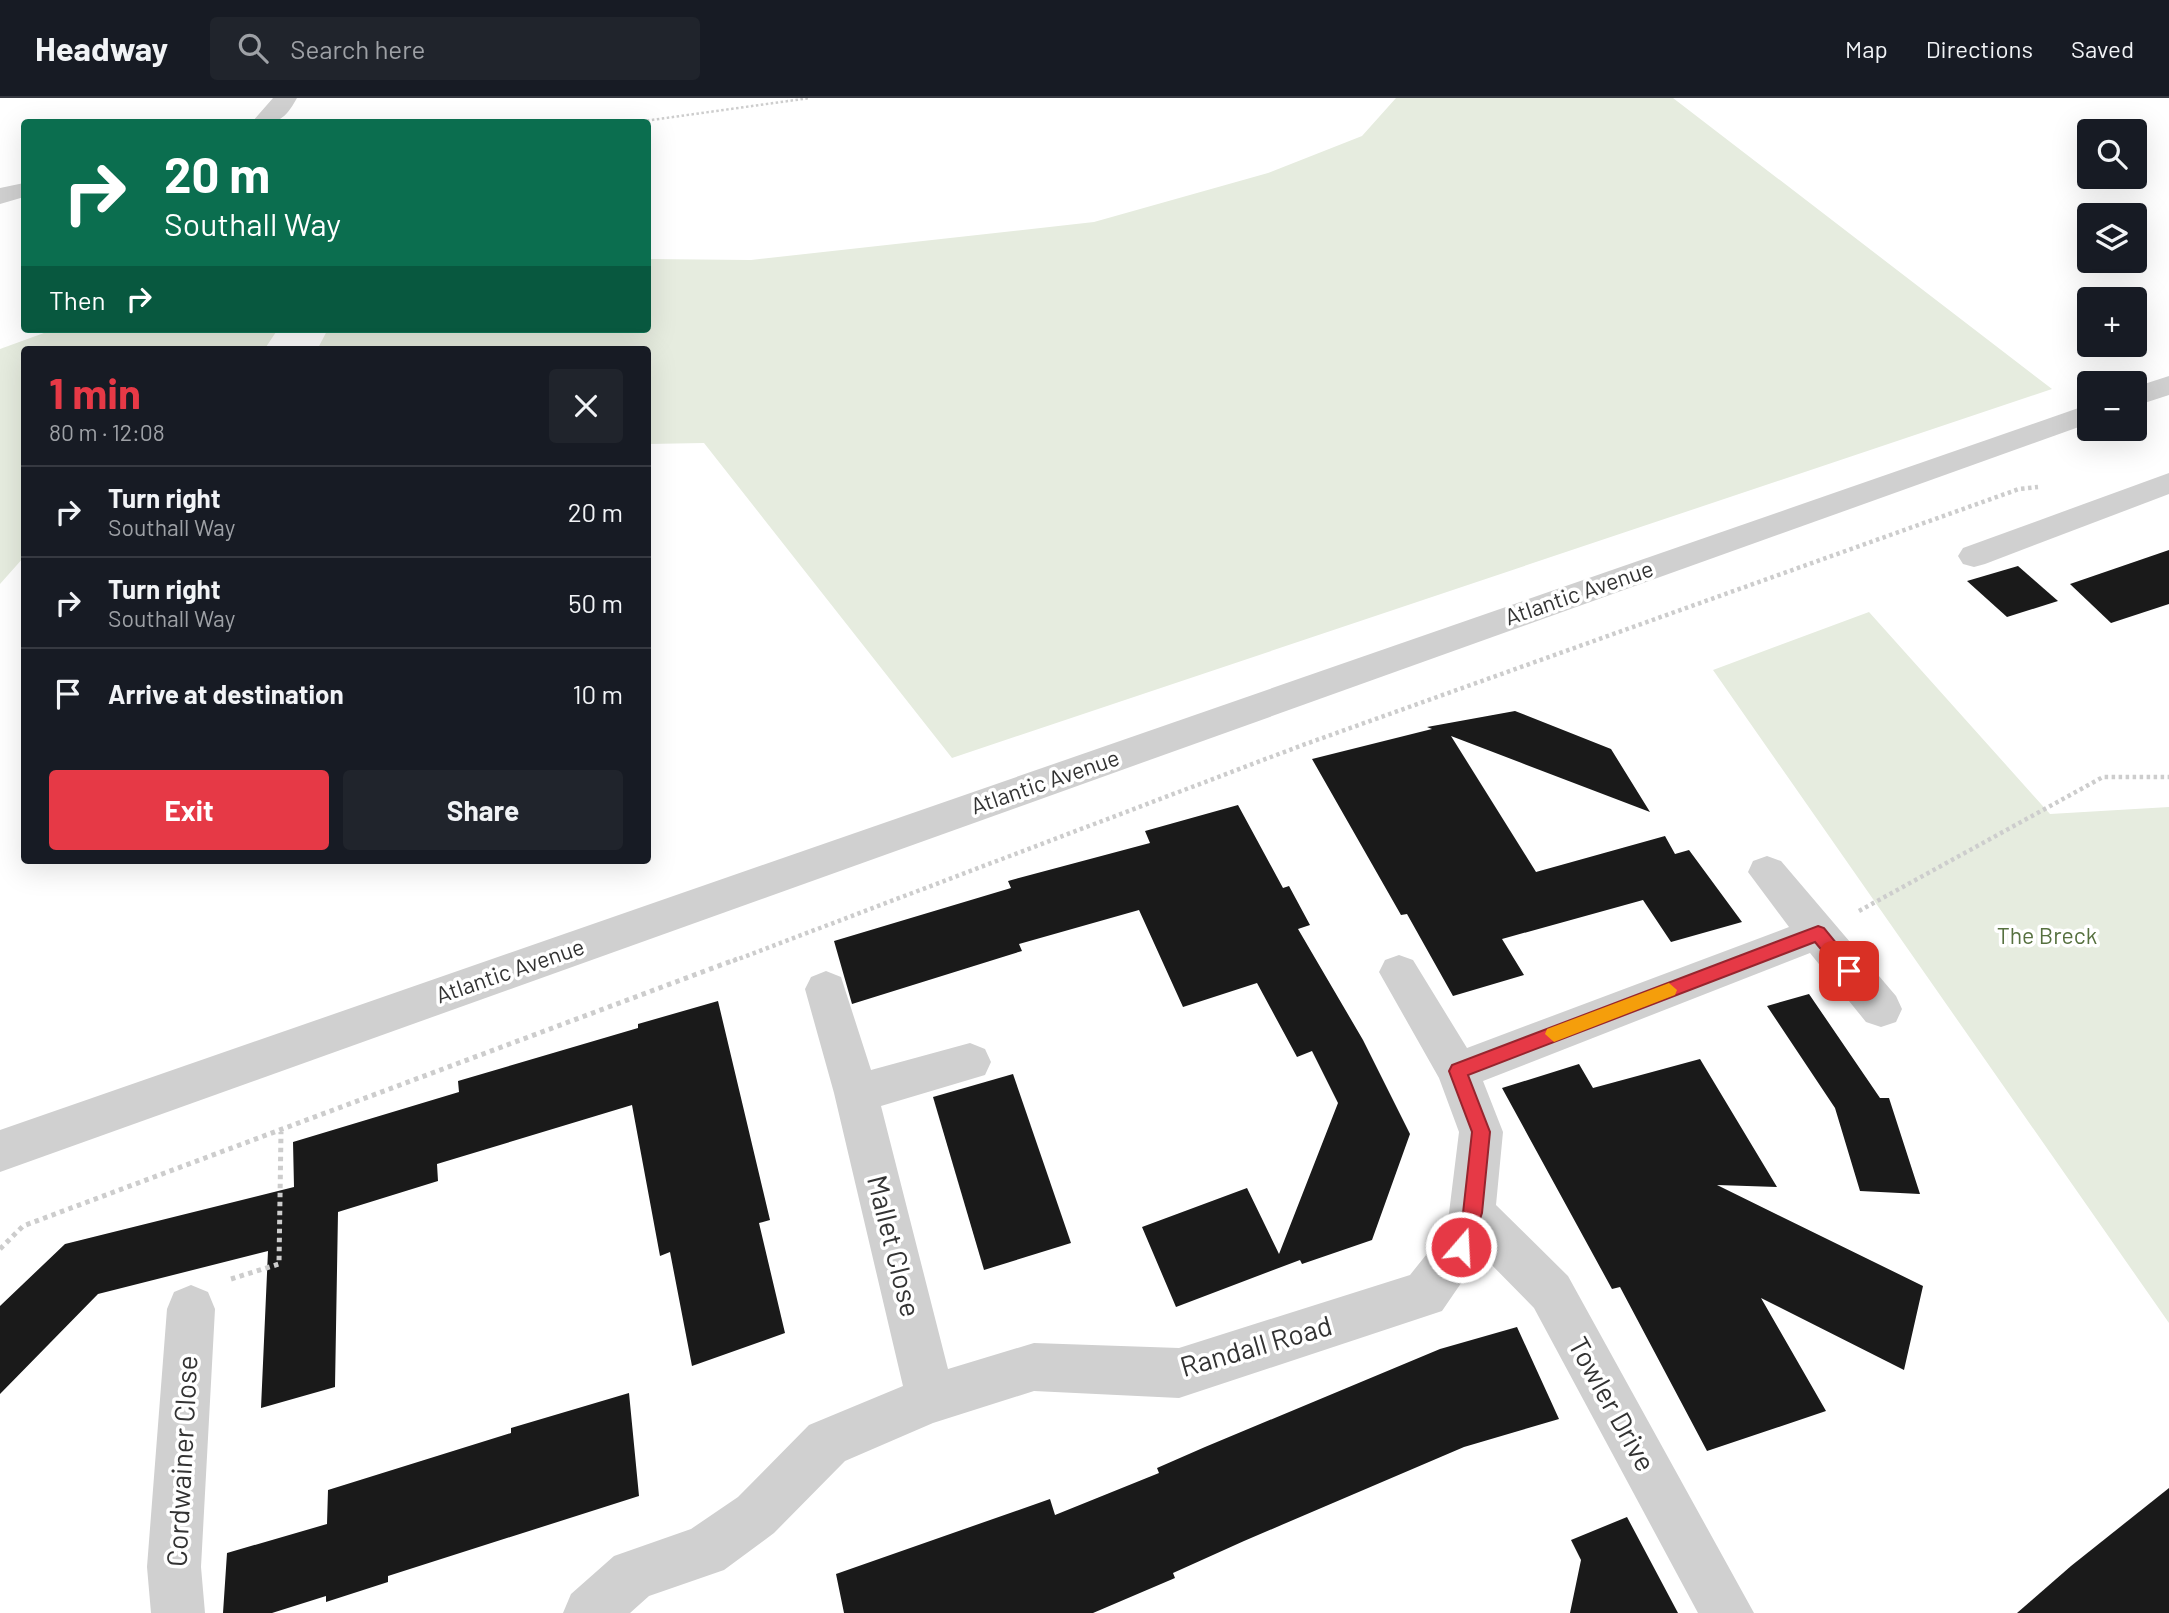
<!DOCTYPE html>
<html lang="en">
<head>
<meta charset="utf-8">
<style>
	body { margin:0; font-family:Barlow,sans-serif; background:#20242c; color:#f1f3f6; height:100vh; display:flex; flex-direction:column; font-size:26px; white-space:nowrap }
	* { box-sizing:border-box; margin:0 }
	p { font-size:23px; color:#9ea1a6 }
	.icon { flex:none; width:38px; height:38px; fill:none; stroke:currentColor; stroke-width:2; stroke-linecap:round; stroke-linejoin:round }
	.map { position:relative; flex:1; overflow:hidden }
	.side { position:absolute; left:21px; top:248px; width:630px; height:518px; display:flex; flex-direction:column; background:#171b24; border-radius:7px; box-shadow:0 7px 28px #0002 }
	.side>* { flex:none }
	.guide { position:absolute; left:21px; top:21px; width:630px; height:214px; border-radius:7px; box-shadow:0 7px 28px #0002; background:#0b6e4f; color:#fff; overflow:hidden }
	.tools { position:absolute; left:2077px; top:21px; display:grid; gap:14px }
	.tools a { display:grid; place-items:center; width:70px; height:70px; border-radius:7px; background:#171b24; box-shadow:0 7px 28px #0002; font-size:35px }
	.pin { position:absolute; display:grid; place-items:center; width:60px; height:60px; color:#fff; margin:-30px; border-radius:14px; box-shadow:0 4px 10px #0006 }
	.me { position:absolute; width:77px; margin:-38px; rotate:19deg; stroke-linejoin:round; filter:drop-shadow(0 0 5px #0008) }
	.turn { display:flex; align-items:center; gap:24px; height:147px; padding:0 28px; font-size:32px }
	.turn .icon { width:91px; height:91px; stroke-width:2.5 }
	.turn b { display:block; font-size:49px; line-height:60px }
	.then { display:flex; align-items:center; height:66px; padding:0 28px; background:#0003; gap:14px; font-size:26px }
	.round { display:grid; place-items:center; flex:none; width:74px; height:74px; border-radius:7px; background:#20242c }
	.headline { display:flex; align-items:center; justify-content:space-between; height:119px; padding:0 28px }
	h1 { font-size:42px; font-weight:700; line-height:52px; color:#e63946 }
	.cta { display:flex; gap:14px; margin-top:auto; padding:14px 28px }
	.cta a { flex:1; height:80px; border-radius:7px; background:#e63946; color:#fff; font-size:28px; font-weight:700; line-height:80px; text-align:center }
	.cta a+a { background:#20242c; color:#f1f3f6 }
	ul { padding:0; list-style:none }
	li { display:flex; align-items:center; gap:21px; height:91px; padding:0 28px; border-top:2px solid #363941 }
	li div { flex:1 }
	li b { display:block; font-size:26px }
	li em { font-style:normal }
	header { display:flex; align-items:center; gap:42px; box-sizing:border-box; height:98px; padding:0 35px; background:#171b24; border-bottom:2px solid #363941 }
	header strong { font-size:33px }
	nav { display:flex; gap:38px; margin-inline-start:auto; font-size:24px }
	.search { width:490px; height:63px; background:#20242c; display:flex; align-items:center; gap:18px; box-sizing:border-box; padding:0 24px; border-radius:7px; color:#9ea1a6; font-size:26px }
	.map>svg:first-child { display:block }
	.green { fill:#e6ecdf }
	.building { fill:#1a1a1a }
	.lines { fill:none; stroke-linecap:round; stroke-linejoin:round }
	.path-far2 { stroke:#cdcdcd; stroke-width:2.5; stroke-dasharray:2.5 2.5; stroke-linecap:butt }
	.path-far1 { stroke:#cdcdcd; stroke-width:4.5; stroke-dasharray:3.5 3.5; stroke-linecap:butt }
	.path { stroke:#cdcdcd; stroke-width:5; stroke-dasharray:4.5 4.5; stroke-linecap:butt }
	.minor { fill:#d0d0d0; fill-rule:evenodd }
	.route { fill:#e63946; stroke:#96252e; stroke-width:2 }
	.slow { fill:#f59e0b }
	.labels { text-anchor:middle; stroke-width:7; stroke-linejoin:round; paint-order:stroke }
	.street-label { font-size:23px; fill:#333; stroke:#fff }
	.park-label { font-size:23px; fill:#56703f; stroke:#fff }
	.near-street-label { font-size:28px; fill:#333; stroke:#fff }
</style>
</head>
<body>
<header>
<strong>Headway</strong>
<div class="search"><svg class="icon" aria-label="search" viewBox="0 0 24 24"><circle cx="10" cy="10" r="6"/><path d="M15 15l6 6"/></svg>Search here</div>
<nav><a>Map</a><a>Directions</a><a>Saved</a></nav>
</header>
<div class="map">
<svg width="2169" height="1515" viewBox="0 0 2169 1515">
	<rect width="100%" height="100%" fill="#fff"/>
	<g class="green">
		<path d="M1396 0H1673L2052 291 952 660 704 345 648 346V252H317L328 231H648V161L751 162 1094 124 1268 75 1362 38Z"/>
		<path d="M55 231H278L264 252H24V459L0 486V251Z"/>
		<path d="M1869 514 2050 716 2169 709V1225L1713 572Z"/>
	</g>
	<g class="building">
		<path d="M2169 452V506L2111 525 2070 486Z"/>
		<path d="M2018 468 2058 503 2007 519 1967 483Z"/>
		<path d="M1515 613 1611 651 1650 714 1451 638 1536 774 1665 738 1675 756 1689 752 1742 824 1671 844 1643 802 1502 841 1524 877 1453 898 1407 816 1401 817 1312 661 1432 631 1427 629Z"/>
		<path d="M1238 707 1283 790 1289 788 1310 827 1298 831 1363 942 1410 1036 1372 1142 1302 1166 1300 1162 1176 1209 1142 1129 1247 1090 1279 1156 1338 1005 1312 953 1297 959 1257 885 1183 909 1139 812 1019 846 1022 853 852 906 834 843 1011 790 1008 783 1150 745 1145 733Z"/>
		<path d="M1809 896 1880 1000H1889L1920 1096 1860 1093 1835 1010 1767 908Z"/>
		<path d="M718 903 770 1122 759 1125 785 1235 692 1268 670 1154 660 1158 632 1007 437 1066 438 1083 338 1114 335 1289 261 1310 268 1153 98 1196 0 1296V1208L65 1146 294 1089 293 1044 459 994 458 983 638 930V926Z"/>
		<path d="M1700 961 1777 1089 1717 1087 1923 1188 1904 1272 1761 1200 1826 1313 1707 1353 1620 1189 1612 1191 1502 990 1579 966 1593 990Z"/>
		<path d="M1013 976 1071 1145 984 1172 933 999Z"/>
		<path d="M1517 1229 1559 1321 1464 1349 1244 1443 1173 1475 1175 1480 1093 1515H844L836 1476 1050 1401 1055 1417 1159 1375 1157 1370 1205 1349 1440 1251Z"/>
		<path d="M629 1295 639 1398 388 1478V1484L326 1504V1498L272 1515H223L227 1455 327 1426 328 1392 511 1335V1330Z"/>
		<path d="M2169 1390V1515H2017L2071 1468Z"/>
		<path d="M1627 1419 1678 1515H1570L1581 1462 1571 1442Z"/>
	</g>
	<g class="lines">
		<path class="path-far2" d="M637 24 810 0"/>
		<g class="path-far1">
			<path d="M1859 813 2103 679H2169"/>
			<path d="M733 863 1300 648 2019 391 2038 389"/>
		</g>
		<g class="path">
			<path d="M0 1151 23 1128 737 861"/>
			<path d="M231 1181 279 1166 281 1034"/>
		</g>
		<g class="minor">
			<path d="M273 0H297C283 25 278 24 252 24Z"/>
			<path d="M24 85V99L0 106V90Z"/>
			<path d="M2169 278V297L2135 308V289Z"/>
			<path d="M2090 306V325L0 1074V1032Z"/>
			<path d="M2169 375V396L1985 466 1974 469 1963 466 1958 458 1963 450Z"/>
			<path d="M1767 758 1781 763 1896 898 1902 911 1896 924 1881 929 1866 924 1810 855 1483 983 1503 1034 1496 1107 1568 1178 1754 1515H1698L1534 1210 1481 1156 1442 1213 1179 1300 1034 1293 933 1325 845 1363 774 1435 724 1472 649 1498 630 1515H563L571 1496 614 1458 691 1431 738 1399 809 1327 903 1288 834 995 805 891 811 879 826 873 841 879 871 972 970 945 985 951 991 964 985 977 881 1008 948 1271 1034 1245 1179 1250 1410 1177 1442 1137 1449 1115 1459 1034 1439 980 1379 874 1385 862 1399 857 1413 862 1467 950 1789 829 1748 774 1753 763Z"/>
			<path d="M191 1187 208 1194 215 1211 201 1469 205 1515H151L147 1469 167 1211 174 1194Z"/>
		</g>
	</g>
	<path class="route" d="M1818 828 1824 830 1855 868 1858 873 1855 878H1843L1815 844 1468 977 1490 1034 1482 1115 1468 1155 1461 1158 1454 1155 1451 1149 1463 1115 1472 1034 1449 973 1452 967Z"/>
	<path class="slow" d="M1669 885 1677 892 1675 897 1554 944 1545 936 1547 931Z"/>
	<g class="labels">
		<g class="street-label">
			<text transform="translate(1579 495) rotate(-19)" y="8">Atlantic Avenue</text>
			<text transform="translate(1045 684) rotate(-19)" y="8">Atlantic Avenue</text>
			<text transform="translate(510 873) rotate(-19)" y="8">Atlantic Avenue</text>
		</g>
		<g class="park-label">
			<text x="2047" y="846">The Breck</text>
		</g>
		<g class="near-street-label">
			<text transform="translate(894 1148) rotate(76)" y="10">Mallet Close</text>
			<text transform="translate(1256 1248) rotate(-16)" y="10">Randall Road</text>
			<text transform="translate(1612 1306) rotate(61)" y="10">Towler Drive</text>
			<text transform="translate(182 1363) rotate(-87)" y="10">Cordwainer Close</text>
		</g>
	</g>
</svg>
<div class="tools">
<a><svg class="icon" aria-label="search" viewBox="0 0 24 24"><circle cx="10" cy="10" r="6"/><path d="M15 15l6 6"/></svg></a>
<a><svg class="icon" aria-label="layers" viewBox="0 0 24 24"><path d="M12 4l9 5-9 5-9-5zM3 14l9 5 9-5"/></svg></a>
<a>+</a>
<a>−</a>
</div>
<div class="pin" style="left:1849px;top:873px;background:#d93025"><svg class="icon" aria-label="arrive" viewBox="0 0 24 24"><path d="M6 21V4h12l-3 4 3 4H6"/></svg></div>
<svg class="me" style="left:1461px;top:1149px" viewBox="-20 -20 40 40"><circle r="17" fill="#e63946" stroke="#fff" stroke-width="3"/><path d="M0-11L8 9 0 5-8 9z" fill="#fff"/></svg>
<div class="guide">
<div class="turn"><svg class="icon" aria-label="right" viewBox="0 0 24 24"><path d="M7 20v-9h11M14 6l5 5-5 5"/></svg><div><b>20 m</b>Southall Way</div></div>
<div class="then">Then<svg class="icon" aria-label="right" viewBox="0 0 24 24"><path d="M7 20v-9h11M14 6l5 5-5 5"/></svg></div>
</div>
<section class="side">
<div class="headline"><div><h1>1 min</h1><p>80 m · 12:08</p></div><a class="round"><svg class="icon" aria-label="close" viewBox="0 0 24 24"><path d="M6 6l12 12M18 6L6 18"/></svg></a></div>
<ul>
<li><svg class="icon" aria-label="right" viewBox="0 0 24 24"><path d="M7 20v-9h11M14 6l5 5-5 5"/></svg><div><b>Turn right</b><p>Southall Way</p></div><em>20 m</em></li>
<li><svg class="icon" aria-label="right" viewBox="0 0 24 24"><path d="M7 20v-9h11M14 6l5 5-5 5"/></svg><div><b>Turn right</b><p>Southall Way</p></div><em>50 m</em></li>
<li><svg class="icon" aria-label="arrive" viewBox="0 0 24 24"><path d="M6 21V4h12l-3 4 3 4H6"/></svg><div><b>Arrive at destination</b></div><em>10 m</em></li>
</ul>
<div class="cta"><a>Exit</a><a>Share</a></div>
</section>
</div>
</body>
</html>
